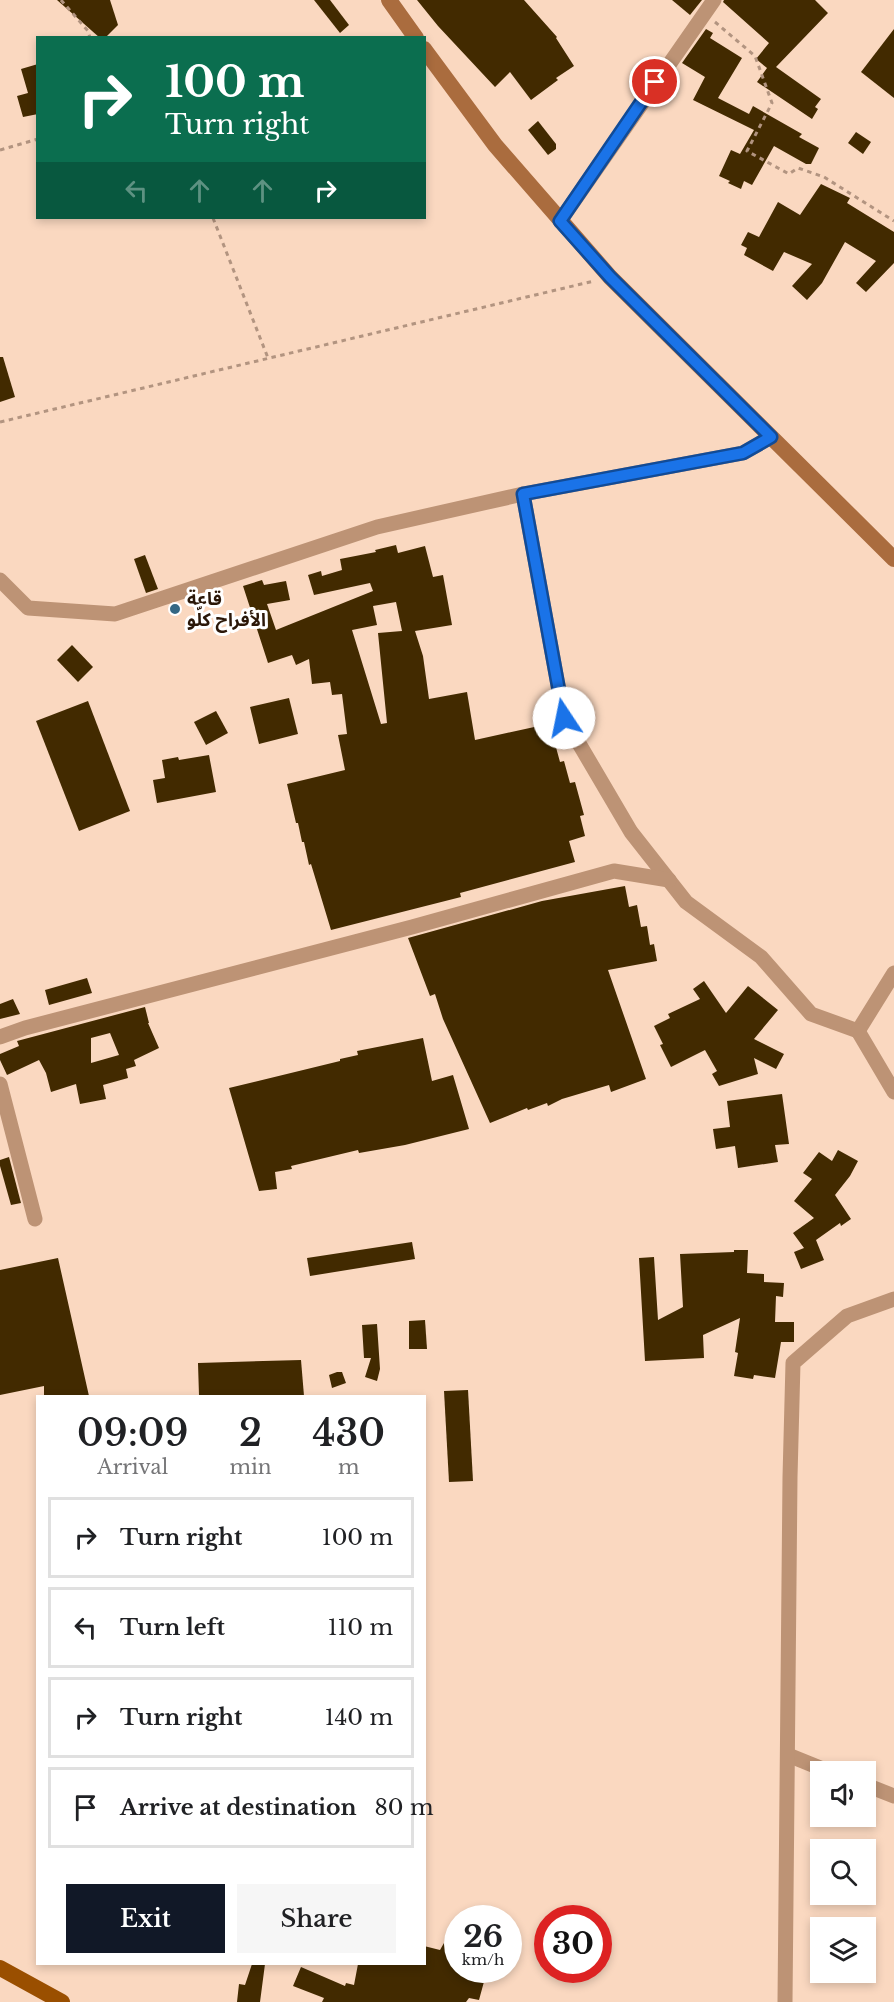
<!DOCTYPE html>
<html lang="en">
<head>
<meta charset="utf-8">
<style>
	body { margin:0; font-family:"Libre Baskerville","Noto Sans Arabic",serif; background:#f6f6f6; color:#202124; height:100vh; display:flex; flex-direction:column; font-size:22px; white-space:nowrap }
	* { box-sizing:border-box; margin:0 }
	p { font-size:20px; color:#757577 }
	.icon { flex:none; width:33px; height:33px; fill:none; stroke:currentColor; stroke-width:2; stroke-linecap:round; stroke-linejoin:round }
	.map { position:relative; flex:1; overflow:hidden }
	.sheet { position:absolute; left:36px; top:1395px; width:390px; height:570px; display:flex; flex-direction:column; background:#fff; border-radius:0px; box-shadow:0 3px 9px #0003 }
	.sheet>* { flex:none }
	.guide { position:absolute; left:36px; top:36px; width:390px; height:183px; border-radius:0px; box-shadow:0 3px 9px #0003; background:#0b6e4f; color:#fff; overflow:hidden }
	.buttons { position:absolute; left:810px; top:1761px; display:grid; gap:12px }
	.buttons a { display:grid; place-items:center; width:66px; height:66px; border-radius:0px; background:#fff; box-shadow:0 3px 9px #0003; font-size:30px }
	.speed { position:absolute; left:444px; top:1905px; display:flex; gap:12px; font-size:30px; font-weight:700; text-align:center }
	.speed>* { display:grid; place-content:center; width:78px; height:78px; border-radius:50%; background:#fff; box-shadow:0 3px 9px #0003; line-height:1 }
	.speed small { font-size:15px; font-weight:400 }
	.speed .limit { border:9px solid #d22; background:#fff; color:#111 }
	.pin { position:absolute; display:grid; place-items:center; width:51px; height:51px; color:#fff; margin:-26px; border:3px solid #fff; border-radius:50%; box-shadow:0 2px 6px #0007 }
	.me { position:absolute; width:66px; margin:-33px; rotate:349deg; stroke-linejoin:round; filter:drop-shadow(0 0 4px #0008) }
	.turn { display:flex; align-items:center; gap:21px; height:126px; padding:0 30px; font-size:27px }
	.turn .icon { width:78px; height:78px; stroke-width:2.5 }
	.turn b { display:block; font-size:42px; line-height:51px }
	.lanes { display:flex; align-items:center; height:57px; padding:0 30px; background:#0003; justify-content:center; gap:30px; direction:ltr }
	.lanes .off { opacity:.35 }
	.eta { display:flex; justify-content:space-evenly; align-items:center; height:102px; text-align:center }
	.eta b { font-size:36px; font-weight:600; line-height:42px }
	.button { display:flex; gap:12px; margin-top:auto; padding:12px 30px }
	.button a { flex:1; height:69px; border-radius:0px; background:#111827; color:#fff; font-size:24px; font-weight:600; line-height:69px; text-align:center }
	.button a+a { background:#f6f6f6; color:#202124 }
	ul { padding:0; list-style:none }
	li { display:flex; align-items:center; gap:18px; height:81px; margin:0 12px 9px; padding:0 18px; border:3px solid #e0e0e0; border-radius:0px }
	li div { flex:1 }
	li b { display:block; font-size:22px }
	li em { font-style:normal }
	.map>svg:first-child { display:block }
	.building { fill:#422a00; fill-rule:evenodd }
	.lines { fill:none; stroke-linecap:round; stroke-linejoin:round }
	.path { stroke:#b29480; stroke-width:3; stroke-dasharray:4.5 4.5; stroke-linecap:butt }
	.minor { stroke:#bd9375; stroke-width:15 }
	.secondary { stroke:#aa6c3e; stroke-width:16 }
	.primary { stroke:#9a4f00; stroke-width:16 }
	.route-casing { stroke:#114b97; stroke-width:15 }
	.route { stroke:#1a73e8; stroke-width:10 }
	.poi-dot { fill:#346784; stroke:#fff; stroke-width:2 }
	.labels { text-anchor:middle; stroke-width:6; stroke-linejoin:round; paint-order:stroke }
	.poi-label { font-size:18px; font-weight:bold; fill:#2b1708; stroke:#fff; text-anchor:start }
</style>
</head>
<body>
<div class="map">
<svg width="894" height="2002" viewBox="0 0 894 2002">
	<rect width="100%" height="100%" fill="#fad8c0"/>
	<g class="building">
		<path d="M57 0H110L118 25 105 38H100Z"/>
		<path d="M314 0H330L349 25 340 33Z"/>
		<path d="M417 0H524L557 37 556 38 574 66 556 78 558 80 531 100 510 72 495 87 438 26Z"/>
		<path d="M672 0H702L690 15Z"/>
		<path d="M724 0H815L828 13 776 67 821 99 815 107 818 109 812 119 757 82 767 68 756 59 769 43 723 2Z"/>
		<path d="M706 29 713 33 710 38 742 58 718 98 749 114 753 106 802 134 799 137 819 148 811 164H806L774 146 752 185 744 181 741 189 728 183 730 181 719 176 731 150 740 154 754 130 693 100 705 77 682 63Z"/>
		<path d="M894 29V98L861 72Z"/>
		<path d="M38 64V114L23 117 17 96 28 93 21 69Z"/>
		<path d="M538 121 556 144V149L548 155 528 130Z"/>
		<path d="M856 132 871 142 863 154 848 143Z"/>
		<path d="M821 184 850 198 847 203 894 232V263L866 292 856 283 876 261 845 242 822 283 807 300 792 286 812 264 784 252 773 271 744 255 747 248 741 245 748 232 759 237 778 202 800 215Z"/>
		<path d="M0 357H3L15 397 0 402Z"/>
		<path d="M396 545 398 553 425 546 433 577 443 575 452 625 415 631 423 656 429 699 467 692 475 740 548 724 552 741 554 740 560 762 564 761 570 783 575 782 584 815 580 816 585 836 569 841 575 862 460 893 461 897 331 930 311 864 309 865 304 842H302L298 823H296L287 784 345 770 338 735 347 734 342 694 332 695 330 682 312 684 309 659 296 665 292 655 268 663 243 586 262 580 264 585 286 581 290 600 267 604 276 630 373 591 370 583 314 595 308 575 321 571 322 576 342 570 340 559 376 552 375 550ZM396 602 402 631 378 633 387 723 381 724 352 630 377 625 373 606Z"/>
		<path d="M145 555 158 589 146 593 134 559Z"/>
		<path d="M72 645 93 667 78 682 57 660Z"/>
		<path d="M289 698 298 734 259 744 250 707Z"/>
		<path d="M88 701 130 811 79 831 36 721Z"/>
		<path d="M216 711 228 733 206 745 194 722Z"/>
		<path d="M209 755 216 792 157 803 153 780 165 778 162 760 178 757 179 760Z"/>
		<path d="M625 886 629 907 637 905 641 927 647 926 650 945 654 944 657 961 608 970 646 1079 611 1092 609 1085 562 1099 548 1106 547 1103 528 1110 527 1108 490 1123 443 1019 435 994 430 996 408 938 542 901Z"/>
		<path d="M87 978 92 993 49 1005 45 990Z"/>
		<path d="M704 981 726 1013 748 986 778 1010 754 1039 784 1054 776 1069 754 1058 758 1074 719 1086 712 1074 717 1071 705 1050 671 1067 660 1045 663 1044 654 1026 670 1018 668 1014 700 999 693 989Z"/>
		<path d="M13 999 20 1014 0 1019V1004Z"/>
		<path d="M145 1007 149 1023H148L159 1048 134 1060 136 1066 126 1069 128 1078 103 1085 106 1099 80 1104 76 1084 51 1092 46 1073 39 1060 7 1075 0 1060V1054L19 1046 17 1041ZM110 1033 119 1055 91 1063V1038Z"/>
		<path d="M423 1038 432 1081 453 1075 469 1129 405 1145 359 1153 358 1150 291 1166 292 1169 275 1172 277 1189 259 1191 229 1088 340 1061V1059L358 1055 357 1051Z"/>
		<path d="M782 1094 789 1144 775 1145 778 1162 738 1168 735 1146 716 1149 713 1129 730 1127 727 1101Z"/>
		<path d="M838 1150 858 1161 850 1176 835 1195 851 1219 841 1226 840 1223 816 1240 824 1260 801 1269 794 1252 804 1248 793 1233 814 1218 794 1201 812 1179 803 1173 819 1152 832 1161Z"/>
		<path d="M9 1157 21 1203 11 1205 0 1166V1160Z"/>
		<path d="M412 1242 415 1259 310 1276 307 1258Z"/>
		<path d="M734 1250H748L747 1273 764 1274V1282L784 1283 783 1297 776 1296 775 1322H794V1342H781L775 1378 754 1375 753 1379 734 1376 738 1353 735 1352 740 1318 703 1335 704 1358 645 1361 639 1258 654 1257 658 1320 683 1307 680 1254 734 1252Z"/>
		<path d="M58 1258 89 1396H44V1386L0 1395V1270Z"/>
		<path d="M425 1320 427 1349H409V1321Z"/>
		<path d="M377 1324 380 1369 377 1381 365 1377 371 1358H364L362 1325Z"/>
		<path d="M301 1360 304 1396H199L198 1363Z"/>
		<path d="M337 1372H342L346 1383 332 1388 329 1375Z"/>
		<path d="M468 1390 473 1481 449 1482 444 1391Z"/>
		<path d="M444 1943 458 1948V1959L454 1967 467 1973 485 1978 479 2000 469 1998 466 2002H322L324 1998 293 1986 301 1967 345 1986 346 1983 354 1985 358 1964H424V1946L440 1950Z"/>
		<path d="M252 1964H265L260 2002H237L239 1984 245 1985Z"/>
	</g>
	<g class="lines">
		<g class="path">
			<path d="M61 0 88 31 90 38"/>
			<path d="M715 22 755 56 772 103 747 151 789 174 798 168 824 177 894 221"/>
			<path d="M0 150 38 139"/>
			<path d="M213 218 268 358"/>
			<path d="M0 422 594 281"/>
		</g>
		<g class="minor">
			<path d="M560 221 714 0"/>
			<path d="M523 494 564 718 631 832 686 902 761 957 811 1014 858 1031 894 973"/>
			<path d="M0 580 28 608 115 614 377 527 523 494 743 453 771 437"/>
			<path d="M858 1031 894 1092"/>
			<path d="M0 1037 25 1028 412 927 614 871 669 880"/>
			<path d="M0 1084 35 1219"/>
			<path d="M788 1755 830 1772"/>
			<path d="M866 1785 894 1796"/>
			<path d="M785 2002 790 1477 793 1363 847 1316 894 1299"/>
		</g>
		<g class="secondary">
			<path d="M389 0 416 38"/>
			<path d="M424 49 495 145 610 277 894 559"/>
		</g>
		<path class="primary" d="M0 1968 62 2002"/>
	</g>
	<g class="lines">
		<defs>
			<path id="route" d="M564 718 523 494 743 453 771 437 610 277 560 221 655 82"/>
		</defs>
		<use href="#route" class="route-casing"/>
		<use href="#route" class="route"/>
	</g>
	<circle class="poi-dot" cx="175" cy="609" r="6"/>
	<g class="labels">
		<g class="poi-label">
			<text x="187" y="605">قاعة<tspan x="187" dy="21">الأفراح كلّو</tspan></text>
		</g>
	</g>
</svg>
<div class="buttons">
<a><svg class="icon" aria-label="sound" viewBox="0 0 24 24"><path d="M4 9h4l5-4v14l-5-4H4zM17 9q2 3 0 6"/></svg></a>
<a><svg class="icon" aria-label="search" viewBox="0 0 24 24"><circle cx="10" cy="10" r="6"/><path d="M15 15l6 6"/></svg></a>
<a><svg class="icon" aria-label="layers" viewBox="0 0 24 24"><path d="M12 4l9 5-9 5-9-5zM3 14l9 5 9-5"/></svg></a>
</div>
<div class="speed"><div>26<small>km/h</small></div><div class="limit">30</div></div>
<div class="pin" style="left:655px;top:82px;background:#d93025"><svg class="icon" aria-label="arrive" viewBox="0 0 24 24"><path d="M6 21V4h12l-3 4 3 4H6"/></svg></div>
<svg class="me" style="left:564px;top:718px" viewBox="-20 -20 40 40"><circle r="19" fill="#fff"/><path d="M0-13L10 11 0 6-10 11z" fill="#1a73e8"/></svg>
<div class="guide">
<div class="turn"><svg class="icon" aria-label="right" viewBox="0 0 24 24"><path d="M7 20v-9h11M14 6l5 5-5 5"/></svg><div><b>100 m</b>Turn right</div></div>
<div class="lanes"><svg class="icon off" aria-label="left" viewBox="0 0 24 24"><path d="M17 20v-9H6M10 6l-5 5 5 5"/></svg><svg class="icon off" aria-label="ahead" viewBox="0 0 24 24"><path d="M12 20V5M6 11l6-6 6 6"/></svg><svg class="icon off" aria-label="ahead" viewBox="0 0 24 24"><path d="M12 20V5M6 11l6-6 6 6"/></svg><svg class="icon" aria-label="right" viewBox="0 0 24 24"><path d="M7 20v-9h11M14 6l5 5-5 5"/></svg></div>
</div>
<section class="sheet">
<div class="eta">
<div><b>09:09</b><p>Arrival</p></div>
<div><b>2</b><p>min</p></div>
<div><b>430</b><p>m</p></div>
</div>
<ul>
<li><svg class="icon" aria-label="right" viewBox="0 0 24 24"><path d="M7 20v-9h11M14 6l5 5-5 5"/></svg><div><b>Turn right</b></div><em>100 m</em></li>
<li><svg class="icon" aria-label="left" viewBox="0 0 24 24"><path d="M17 20v-9H6M10 6l-5 5 5 5"/></svg><div><b>Turn left</b></div><em>110 m</em></li>
<li><svg class="icon" aria-label="right" viewBox="0 0 24 24"><path d="M7 20v-9h11M14 6l5 5-5 5"/></svg><div><b>Turn right</b></div><em>140 m</em></li>
<li><svg class="icon" aria-label="arrive" viewBox="0 0 24 24"><path d="M6 21V4h12l-3 4 3 4H6"/></svg><div><b>Arrive at destination</b></div><em>80 m</em></li>
</ul>
<div class="button"><a>Exit</a><a>Share</a></div>
</section>
</div>
</body>
</html>
